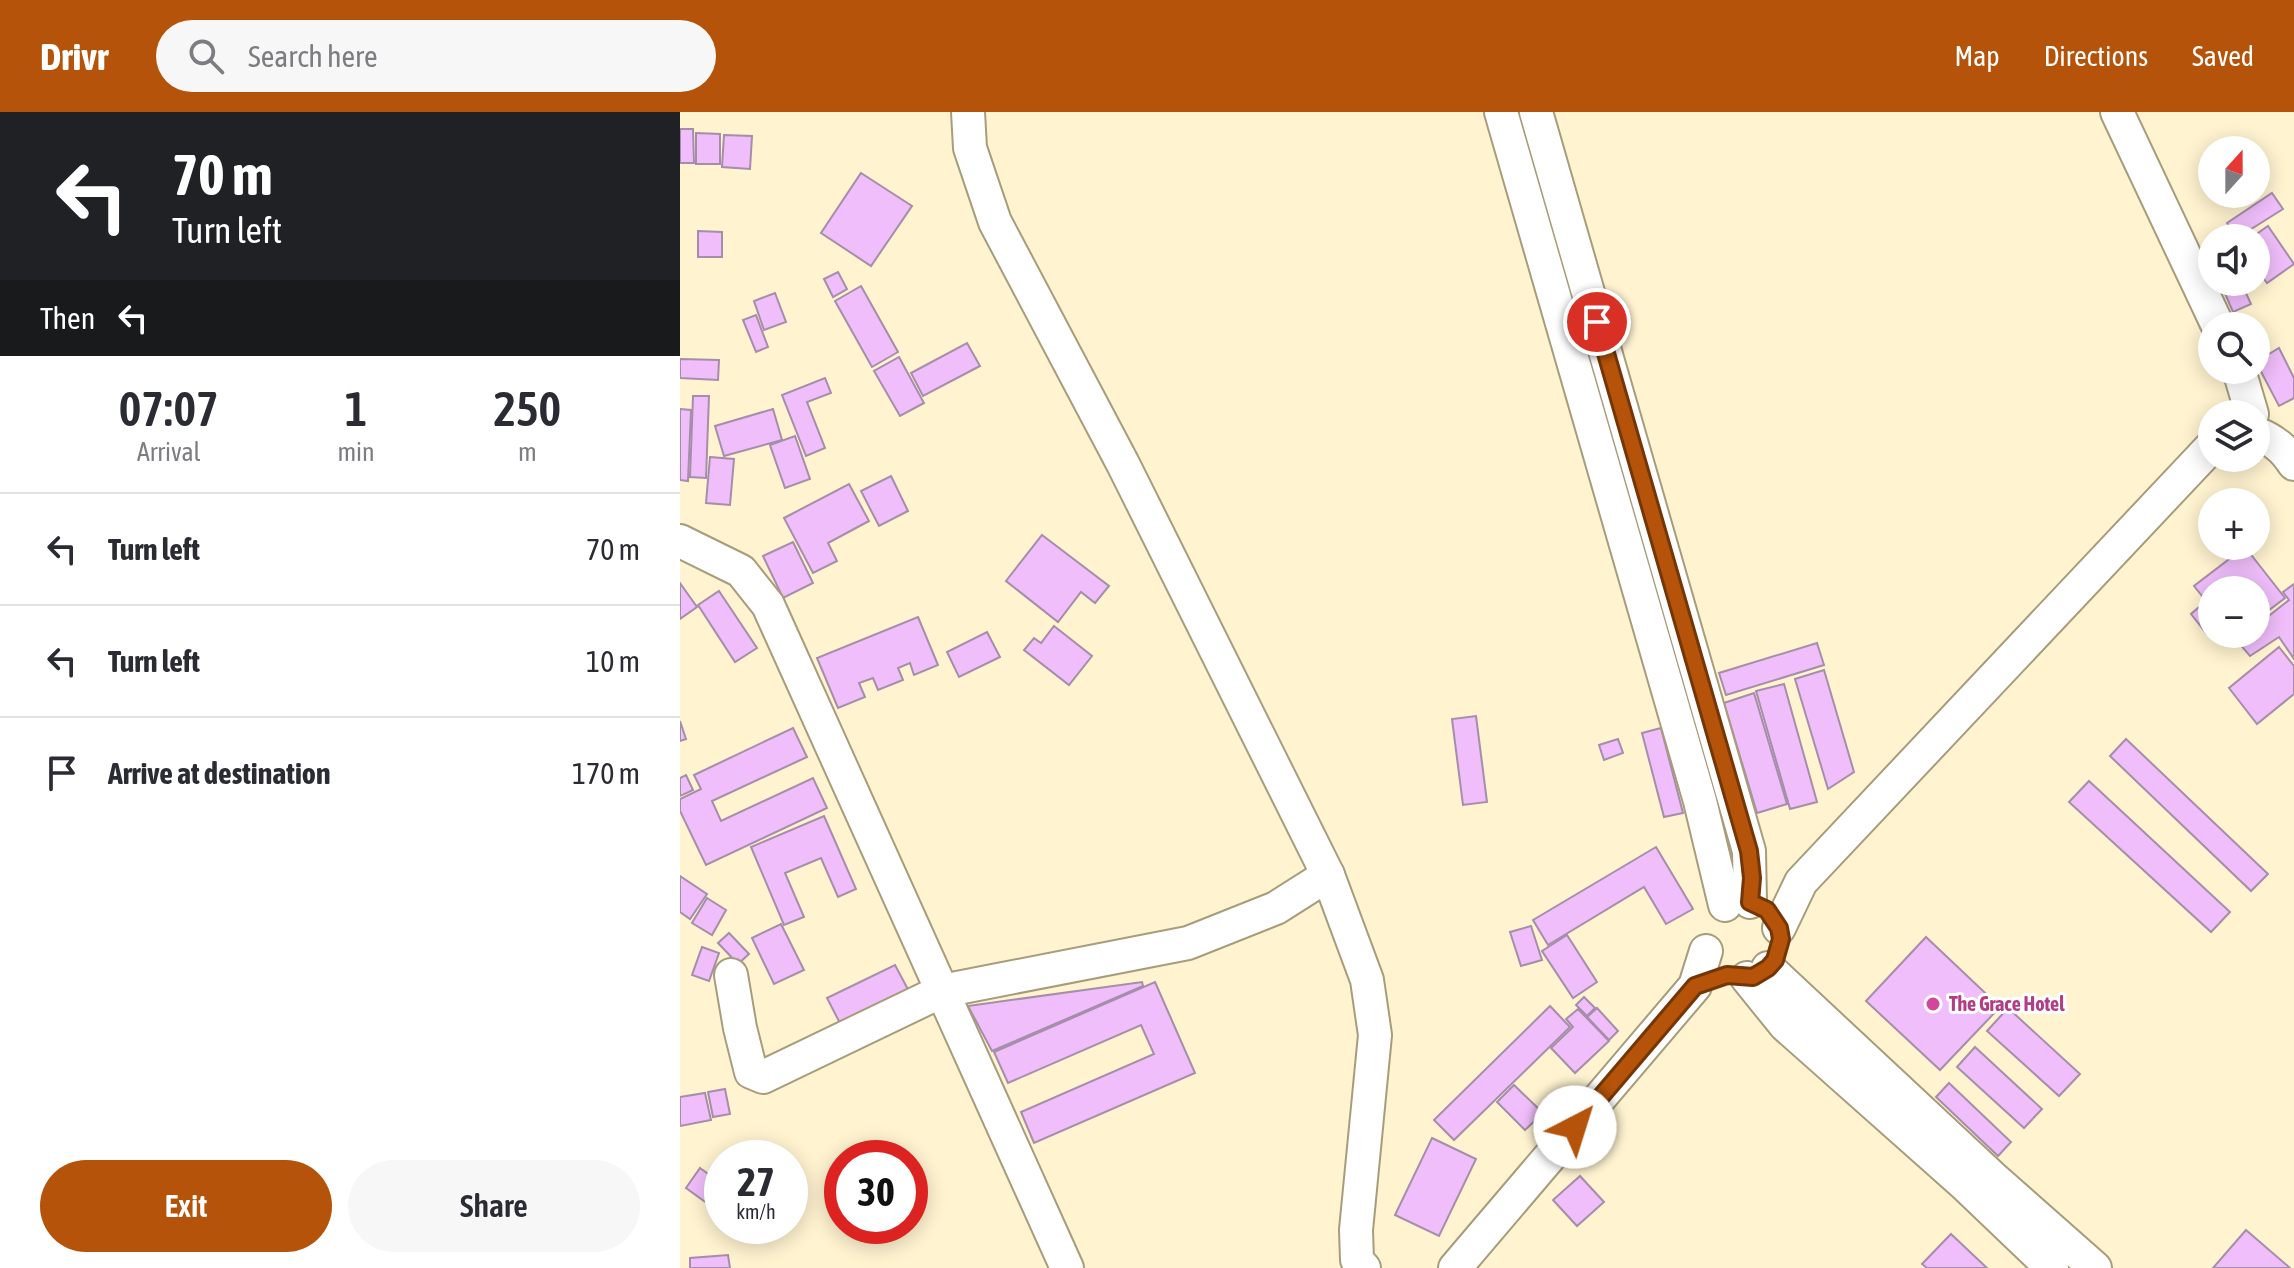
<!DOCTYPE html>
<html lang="en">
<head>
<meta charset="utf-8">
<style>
	body { margin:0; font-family:"Asap Condensed",sans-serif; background:#f7f7f7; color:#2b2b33; height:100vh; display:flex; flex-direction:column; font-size:30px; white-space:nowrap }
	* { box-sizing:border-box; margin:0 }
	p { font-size:26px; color:#7c7c81 }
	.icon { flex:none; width:44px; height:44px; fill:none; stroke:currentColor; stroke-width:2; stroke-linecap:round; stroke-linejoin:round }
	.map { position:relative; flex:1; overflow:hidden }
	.side { display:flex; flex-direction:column; background:#fff; width:680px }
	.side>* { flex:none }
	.hud { background:#202124; color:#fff; overflow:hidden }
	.needle { width:52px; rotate:21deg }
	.buttons { position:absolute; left:1518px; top:24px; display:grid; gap:16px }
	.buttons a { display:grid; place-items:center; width:72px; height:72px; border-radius:50%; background:#fff; box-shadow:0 4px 20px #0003; font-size:40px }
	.speed { position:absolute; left:24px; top:1028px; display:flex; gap:16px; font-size:40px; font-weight:700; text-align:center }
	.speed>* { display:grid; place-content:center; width:104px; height:104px; border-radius:50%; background:#fff; box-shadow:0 4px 20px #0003; line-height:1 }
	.speed small { font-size:20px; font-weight:400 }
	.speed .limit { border:12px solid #d22; background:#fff; color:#111 }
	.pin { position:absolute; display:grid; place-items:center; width:68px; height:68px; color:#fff; margin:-34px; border:4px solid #fff; border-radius:50%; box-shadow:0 2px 8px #0007 }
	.me { position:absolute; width:88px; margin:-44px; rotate:40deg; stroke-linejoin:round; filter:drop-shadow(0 0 6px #0008) }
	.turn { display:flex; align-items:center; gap:28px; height:168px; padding:0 40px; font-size:36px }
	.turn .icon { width:104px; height:104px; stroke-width:2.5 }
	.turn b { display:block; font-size:56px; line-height:68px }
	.then { display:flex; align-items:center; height:76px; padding:0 40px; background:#0003; gap:16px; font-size:30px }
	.eta { display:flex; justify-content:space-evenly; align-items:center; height:136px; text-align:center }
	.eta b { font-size:48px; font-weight:600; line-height:56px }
	.cta { display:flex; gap:16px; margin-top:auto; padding:16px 40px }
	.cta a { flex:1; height:92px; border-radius:48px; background:#b45309; color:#fff; font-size:32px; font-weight:600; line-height:92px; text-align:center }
	.cta a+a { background:#f7f7f7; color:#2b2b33 }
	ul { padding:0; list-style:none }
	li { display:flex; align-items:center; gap:24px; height:112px; padding:0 40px; border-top:2px solid #e1e1e2 }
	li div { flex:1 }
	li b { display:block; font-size:30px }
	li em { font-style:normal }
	header { display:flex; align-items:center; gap:48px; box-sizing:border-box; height:112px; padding:0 40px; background:#b45309; color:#fff }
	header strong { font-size:38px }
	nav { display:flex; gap:44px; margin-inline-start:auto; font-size:28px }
	.search { width:560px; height:72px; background:#f7f7f7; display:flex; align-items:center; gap:20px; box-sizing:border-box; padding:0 28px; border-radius:44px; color:#7c7c81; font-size:30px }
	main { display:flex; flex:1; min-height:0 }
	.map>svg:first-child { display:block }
	.building { fill:#f0befb; stroke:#a48ea9; stroke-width:2 }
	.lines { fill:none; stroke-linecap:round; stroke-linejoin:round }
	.minor-casing { stroke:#a79c7b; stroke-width:36 }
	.minor { stroke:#fff; stroke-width:32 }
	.route-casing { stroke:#753606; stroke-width:20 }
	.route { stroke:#b45309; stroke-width:14 }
	.hotel-dot { fill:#d1479c; stroke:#fff; stroke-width:3 }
	.labels { text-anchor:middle; stroke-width:6; stroke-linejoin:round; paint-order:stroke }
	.hotel-label { font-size:20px; font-weight:bold; fill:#b23c85; stroke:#fff; text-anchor:start }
</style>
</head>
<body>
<header>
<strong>Drivr</strong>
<div class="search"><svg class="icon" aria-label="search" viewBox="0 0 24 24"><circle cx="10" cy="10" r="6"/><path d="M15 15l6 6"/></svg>Search here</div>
<nav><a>Map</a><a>Directions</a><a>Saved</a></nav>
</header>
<main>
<section class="side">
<div class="hud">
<div class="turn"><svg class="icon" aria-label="left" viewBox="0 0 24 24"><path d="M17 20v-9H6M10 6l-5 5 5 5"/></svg><div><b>70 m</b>Turn left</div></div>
<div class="then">Then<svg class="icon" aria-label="left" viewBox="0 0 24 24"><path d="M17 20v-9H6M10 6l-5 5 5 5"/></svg></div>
</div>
<div class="eta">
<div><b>07:07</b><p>Arrival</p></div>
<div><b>1</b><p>min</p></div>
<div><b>250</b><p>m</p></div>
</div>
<ul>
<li><svg class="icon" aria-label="left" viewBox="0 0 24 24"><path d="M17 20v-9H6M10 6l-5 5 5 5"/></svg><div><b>Turn left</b></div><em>70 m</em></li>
<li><svg class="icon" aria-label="left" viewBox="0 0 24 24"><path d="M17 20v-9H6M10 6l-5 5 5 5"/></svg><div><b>Turn left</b></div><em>10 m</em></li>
<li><svg class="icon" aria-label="arrive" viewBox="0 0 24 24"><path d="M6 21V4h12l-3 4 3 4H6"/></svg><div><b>Arrive at destination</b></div><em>170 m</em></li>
</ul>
<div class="cta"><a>Exit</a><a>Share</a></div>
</section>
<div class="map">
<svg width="1614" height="1156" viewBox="0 0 1614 1156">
	<rect width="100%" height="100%" fill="#fff3d0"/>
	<g class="building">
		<path d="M0 17H13L14 51H0Z"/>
		<path d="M16 21 40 22V52H16Z"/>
		<path d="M44 23 72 24 70 57 42 55Z"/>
		<path d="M181 61 232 94 191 154 141 121Z"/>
		<path d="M1592 81 1603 97 1557 126 1547 111Z"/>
		<path d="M1588 114 1614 152 1587 171 1576 156V126H1571Z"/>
		<path d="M18 119 42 120V145H18Z"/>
		<path d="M1532 129V151L1524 133Z"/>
		<path d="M158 160 167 177 153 185 144 167Z"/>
		<path d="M1540 170H1561L1571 192 1553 200Z"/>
		<path d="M181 174 218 240 192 255 155 189Z"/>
		<path d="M95 181 106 210 84 218 74 189Z"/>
		<path d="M76 203 88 235 76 240 63 208Z"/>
		<path d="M287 231 300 254 243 284 231 261Z"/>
		<path d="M1599 236 1614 266V286L1599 294 1576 250Z"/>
		<path d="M219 245 244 291 220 304 194 259Z"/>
		<path d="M0 247 39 248 38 268 0 266Z"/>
		<path d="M145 266 151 281 127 290 145 336 126 344 102 283Z"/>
		<path d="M13 284H29L26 366 10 365Z"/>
		<path d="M0 297 11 298 8 369 0 368Z"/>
		<path d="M93 297 102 328 44 344 35 314Z"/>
		<path d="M115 324 130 367 105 376 90 333Z"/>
		<path d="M30 345 54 347 50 393 26 391Z"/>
		<path d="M211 364 228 399 199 414 181 379Z"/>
		<path d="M169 372 189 409 148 431 157 449 133 461 104 406Z"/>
		<path d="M362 423 429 474 415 491 401 480 378 510 326 469Z"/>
		<path d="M113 430 133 471 103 486 83 444Z"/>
		<path d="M1565 435 1605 486 1576 508V478H1532V516L1526 521 1511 502 1526 489 1514 474Z"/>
		<path d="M0 471 17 495 0 507Z"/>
		<path d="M1614 472V547L1599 525 1570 544 1557 529 1566 522H1576V514L1609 488 1603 480Z"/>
		<path d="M39 479 77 536 55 550 18 493Z"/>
		<path d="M238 505 258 553 234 563 230 551 218 556 223 568 198 578 193 566 179 571 185 585 158 596 137 546Z"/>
		<path d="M374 514 412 544 389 573 344 538 354 526 361 531Z"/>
		<path d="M307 520 320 545 279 565 267 540Z"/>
		<path d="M1137 531 1144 553 1046 583 1039 561Z"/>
		<path d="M1599 535 1614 554V582L1577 612 1549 576Z"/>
		<path d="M1144 558 1174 660 1148 677 1115 567Z"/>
		<path d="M1104 572 1137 690 1110 697 1076 579Z"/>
		<path d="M1074 581 1107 692 1077 701 1044 591Z"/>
		<path d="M796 604 807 690 783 693 772 607Z"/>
		<path d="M0 609 6 627 0 629Z"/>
		<path d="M113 616 127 645 32 689 41 709 133 666 147 696 26 753 0 699V687L21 677 14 663Z"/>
		<path d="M981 616 1003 701 984 705 962 621Z"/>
		<path d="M938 627 943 641 924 648 919 633Z"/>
		<path d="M1446 627 1588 762 1571 779 1430 644Z"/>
		<path d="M6 663 13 678 0 684V666Z"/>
		<path d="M1409 669 1550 800 1531 820 1389 690Z"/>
		<path d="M144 704 176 777 158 785 141 746 105 761 124 805 104 813 71 735Z"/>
		<path d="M976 735 1013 797 986 812 964 775 868 833 853 808Z"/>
		<path d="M0 764 27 782 10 807 0 800Z"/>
		<path d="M27 786 46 798 32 823 12 811Z"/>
		<path d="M101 812 124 858 94 872 72 826Z"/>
		<path d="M851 814 862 848 841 854 830 820Z"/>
		<path d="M49 821 69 842 58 852 38 831Z"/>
		<path d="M887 823 917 870 893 886 862 839Z"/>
		<path d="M1246 825 1320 895 1260 958 1186 889Z"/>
		<path d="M22 835 39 841 29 869 12 863Z"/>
		<path d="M215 853 231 883 163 917 147 886Z"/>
		<path d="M462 870 463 874 312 939 288 894Z"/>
		<path d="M475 870 515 961 354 1031 341 1000 474 942 461 913 328 971 314 940Z"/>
		<path d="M904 885 915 896 907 904 896 893Z"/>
		<path d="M870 894 890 915 774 1028 754 1008Z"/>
		<path d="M917 896 938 919 929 928 907 905Z"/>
		<path d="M1328 896 1400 962 1379 984 1307 919Z"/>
		<path d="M898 897 929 929 895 961 871 936 893 915 886 907Z"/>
		<path d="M1295 935 1362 997 1344 1016 1277 955Z"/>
		<path d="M1269 971 1331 1030 1318 1044 1256 985Z"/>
		<path d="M834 973 863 1001 845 1018 817 990Z"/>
		<path d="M45 977 50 1002 33 1005 28 980Z"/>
		<path d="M25 981 31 1008 0 1014V985Z"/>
		<path d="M752 1026 796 1047 759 1124 715 1103Z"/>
		<path d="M20 1056 42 1072V1102L6 1076Z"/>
		<path d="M900 1064 924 1090 897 1114 873 1088Z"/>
		<path d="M1566 1118 1610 1156H1533Z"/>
		<path d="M1271 1122 1307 1156H1247L1242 1152Z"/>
		<path d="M48 1143 50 1156H10V1146Z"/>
	</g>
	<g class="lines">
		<defs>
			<g id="minor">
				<path d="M821 0 1020 689 1045 793"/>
				<path d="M856 0 1069 739 1070 790"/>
				<path d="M1437 0 1538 214"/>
				<path d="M1559 258 1572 302"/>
				<path d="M1576 321C1593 328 1604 336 1614 352"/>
				<path d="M0 429 61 459 88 493 387 1156"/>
				<path d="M648 763 687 868 695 923 676 1118 677 1148 684 1156"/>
				<path d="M1099 816 1121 770 1532 334"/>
				<path d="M1088 856 1312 1065 1415 1156"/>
				<path d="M51 863 60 916 71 960 83 965 262 879 508 831 596 796 648 763 443 352 315 110 290 36 288 0"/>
				<path d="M1067 866 1105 913 1283 1071 1372 1156"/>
				<path d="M775 1156 1015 874 1026 839"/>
			</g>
		</defs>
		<use href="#minor" class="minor-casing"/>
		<use href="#minor" class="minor"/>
	</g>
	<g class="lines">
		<defs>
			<path id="route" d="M895 1015 1015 874 1047 863 1073 865 1088 856 1095 848 1101 827 1099 816 1087 798 1070 790 1072 766 1069 739 917 210"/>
		</defs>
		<use href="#route" class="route-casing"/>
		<use href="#route" class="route"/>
	</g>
	<circle class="hotel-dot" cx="1253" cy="892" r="8"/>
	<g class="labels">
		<g class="hotel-label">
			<text x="1269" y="899">The Grace Hotel</text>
		</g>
	</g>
</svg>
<div class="buttons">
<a><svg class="needle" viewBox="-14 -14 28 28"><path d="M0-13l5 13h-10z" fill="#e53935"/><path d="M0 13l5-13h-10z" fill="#7c7c81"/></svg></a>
<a><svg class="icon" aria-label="sound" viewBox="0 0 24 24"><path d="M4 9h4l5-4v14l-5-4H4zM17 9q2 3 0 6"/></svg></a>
<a><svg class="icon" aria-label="search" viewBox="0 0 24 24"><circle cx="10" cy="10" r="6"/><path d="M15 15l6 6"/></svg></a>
<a><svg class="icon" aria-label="layers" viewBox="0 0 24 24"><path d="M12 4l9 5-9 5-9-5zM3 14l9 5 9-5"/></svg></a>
<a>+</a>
<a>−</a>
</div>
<div class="speed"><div>27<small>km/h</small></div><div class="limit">30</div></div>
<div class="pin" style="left:917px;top:210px;background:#d93025"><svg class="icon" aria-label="arrive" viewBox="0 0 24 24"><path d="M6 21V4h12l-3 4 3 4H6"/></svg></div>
<svg class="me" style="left:895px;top:1015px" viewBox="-20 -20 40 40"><circle r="19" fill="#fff"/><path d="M0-13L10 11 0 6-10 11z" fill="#b45309"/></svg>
</div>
</main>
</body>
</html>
